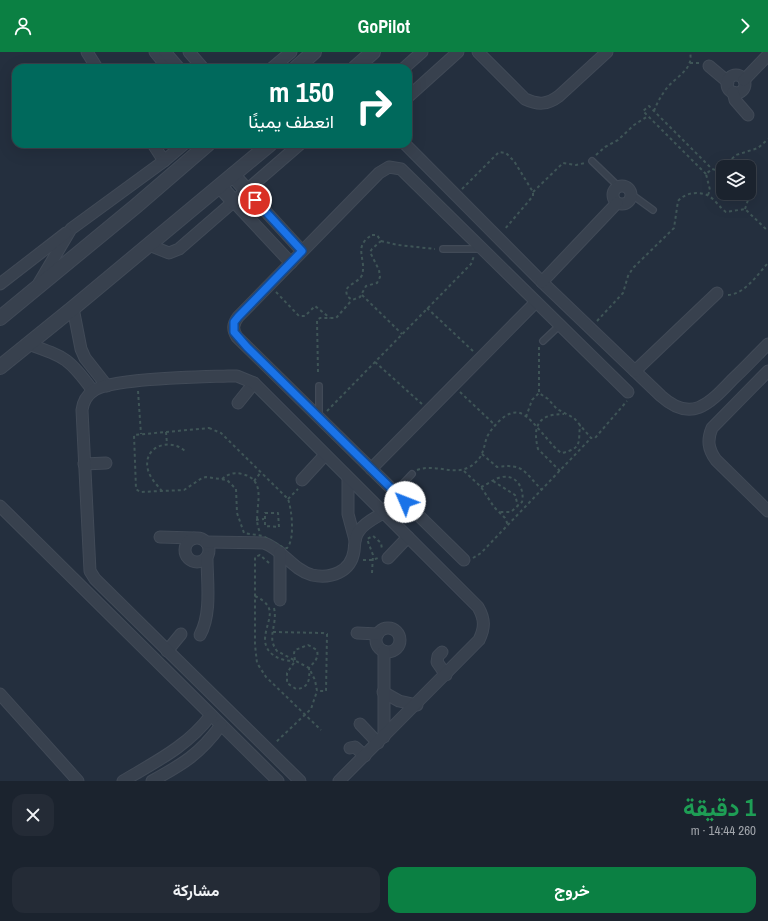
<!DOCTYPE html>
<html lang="ar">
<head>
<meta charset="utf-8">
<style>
	body { margin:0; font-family:"Archivo Narrow",Vazirmatn,sans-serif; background:#242b36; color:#f1f3f6; direction:rtl; height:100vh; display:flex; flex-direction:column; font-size:15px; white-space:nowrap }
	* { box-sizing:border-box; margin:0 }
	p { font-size:13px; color:#a0a4aa }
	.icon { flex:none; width:22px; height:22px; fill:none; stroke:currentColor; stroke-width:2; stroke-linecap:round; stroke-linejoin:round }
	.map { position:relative; height:729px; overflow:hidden; direction:ltr }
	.side { display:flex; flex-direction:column; background:#1b232e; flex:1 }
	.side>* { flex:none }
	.banner { position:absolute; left:12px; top:12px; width:400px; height:84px; border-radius:12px; box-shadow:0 4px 16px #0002,0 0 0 1px #39404a; direction:rtl; background:#00695c; color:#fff; overflow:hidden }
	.controls { position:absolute; left:716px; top:108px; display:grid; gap:8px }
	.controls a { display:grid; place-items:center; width:40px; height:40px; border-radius:8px; background:#1b232e; box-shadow:0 4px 16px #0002,0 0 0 1px #39404a; font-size:20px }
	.pin { position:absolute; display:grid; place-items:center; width:34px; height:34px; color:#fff; margin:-17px; border:2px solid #fff; border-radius:50%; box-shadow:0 1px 4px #0007 }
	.me { position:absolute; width:44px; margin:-22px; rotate:314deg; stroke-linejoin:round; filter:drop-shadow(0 0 3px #0008) }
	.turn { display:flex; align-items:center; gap:14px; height:84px; padding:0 12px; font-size:18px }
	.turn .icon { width:52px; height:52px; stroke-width:2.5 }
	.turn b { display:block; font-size:28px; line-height:34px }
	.round { display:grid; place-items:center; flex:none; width:42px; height:42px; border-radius:12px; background:#242b36 }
	.head { display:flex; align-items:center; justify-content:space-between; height:68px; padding:0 12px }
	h1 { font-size:24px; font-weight:700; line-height:30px; color:#1e9e55 }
	.cta { display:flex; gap:8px; margin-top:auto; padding:8px 12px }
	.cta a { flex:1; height:46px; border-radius:12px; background:#0b8043; color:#fff; font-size:16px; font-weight:700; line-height:46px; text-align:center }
	.cta a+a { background:#242b36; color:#f1f3f6 }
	header { display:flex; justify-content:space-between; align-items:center; height:52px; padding:0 12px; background:#0b8043; color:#fff; font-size:18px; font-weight:700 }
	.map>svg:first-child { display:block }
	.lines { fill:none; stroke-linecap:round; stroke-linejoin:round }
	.service-casing { stroke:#414a57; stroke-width:8 }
	.minor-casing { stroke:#414a57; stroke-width:13 }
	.tertiary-casing { stroke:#414a57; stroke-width:16 }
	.path { stroke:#3f5557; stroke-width:2; stroke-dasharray:3 3; stroke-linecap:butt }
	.service { stroke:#38414e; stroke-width:5.5 }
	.minor { stroke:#38414e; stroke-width:11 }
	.tertiary { stroke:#38414e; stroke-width:14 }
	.route-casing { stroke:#114b97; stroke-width:10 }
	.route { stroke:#1a73e8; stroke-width:7 }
</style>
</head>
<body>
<header><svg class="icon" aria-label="forward" viewBox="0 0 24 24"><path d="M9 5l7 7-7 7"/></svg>GoPilot<svg class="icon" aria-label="person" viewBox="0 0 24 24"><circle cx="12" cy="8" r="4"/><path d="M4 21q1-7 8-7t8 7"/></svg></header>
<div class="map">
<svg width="768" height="729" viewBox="0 0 768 729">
	<rect width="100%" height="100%" fill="#242f3e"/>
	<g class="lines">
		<defs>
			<g id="service">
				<path d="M592 109 618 134"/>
				<path d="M631 142 653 158"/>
				<path d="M443 197H481"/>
				<path d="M543 289 560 273"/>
				<path d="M319 334V364"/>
				<path d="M395 440 412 422"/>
			</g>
			<g id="minor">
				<path d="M87 0 97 16"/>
				<path d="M155 0 168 16"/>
				<path d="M165 0 179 16"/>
				<path d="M189 0 203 16"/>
				<path d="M478 0 525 47C538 53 547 53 559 44L607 0"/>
				<path d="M709 14 728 30"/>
				<path d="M272 16 291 0"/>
				<path d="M404 16 422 0"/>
				<circle cx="736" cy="32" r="9"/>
				<path d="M744 28 768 3"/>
				<path d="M733 40 735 48 748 63"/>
				<path d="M408 45 458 0"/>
				<path d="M153 92 164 109"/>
				<path d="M405 92 542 230 661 344C692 372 710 351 733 327 745 316 756 304 768 292"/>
				<circle cx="622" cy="143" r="9"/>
				<path d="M247 139 302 199"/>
				<path d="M234 150 291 211"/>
				<path d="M149 193 169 201 179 197 300 92"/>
				<path d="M542 230 617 151"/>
				<path d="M39 231 71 177 164 109 184 92"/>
				<path d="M0 232 66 181"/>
				<path d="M73 256 81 297 85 306 107 334"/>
				<path d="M28 292C65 305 69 306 93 339"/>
				<path d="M635 319 717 241"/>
				<path d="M768 319 712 376C707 388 708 397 716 408L768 459"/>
				<path d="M238 351 254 331"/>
				<path d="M84 412 106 411"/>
				<path d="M371 417 536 250"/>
				<path d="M348 426V462L355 488"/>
				<path d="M302 428 325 403"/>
				<path d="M0 454 278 729"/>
				<path d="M160 485 194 486"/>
				<circle cx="197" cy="498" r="12"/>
				<path d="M206 490 264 491C282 497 293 518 312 523 331 527 351 520 354 499 355 492 354 485 359 479 364 471 375 466 383 461"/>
				<path d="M280 500V548"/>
				<path d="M388 506 408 485"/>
				<path d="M464 508 237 285C232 277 233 272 238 265L379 121 389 115 401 117 628 340"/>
				<circle cx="388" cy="588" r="12"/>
				<path d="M357 581 378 582"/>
				<path d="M200 583C212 561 207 530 207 505"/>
				<path d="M167 599 181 582"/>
				<path d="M442 600 438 604 437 610 446 623"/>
				<path d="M383 640 399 649 417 653"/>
				<path d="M0 642 78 729"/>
				<path d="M360 672 378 691"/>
				<path d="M384 685V599"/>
				<path d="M350 696 355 695 365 704"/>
				<path d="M123 729C155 710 188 694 211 663"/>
				<path d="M152 729C183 712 200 702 221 673"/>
				<path d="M300 729 95 527 90 519 82 358C83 350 86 344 93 339 111 326 201 325 228 324H237L254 331 478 555C485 567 485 576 479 588L339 729"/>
			</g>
			<g id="tertiary">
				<path d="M296 16 314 0"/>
				<path d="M355 16 373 0"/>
				<path d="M233 123 247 139"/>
				<path d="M220 134 234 150"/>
				<path d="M0 266 136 154 208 92"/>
				<path d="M0 315 73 256 270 92"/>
			</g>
		</defs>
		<use href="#service" class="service-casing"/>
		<use href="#minor" class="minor-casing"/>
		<use href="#tertiary" class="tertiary-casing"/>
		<g class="path">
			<path d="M690 11H699"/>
			<path d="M654 59C657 51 661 44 666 37 676 24 694 18 690 0"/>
			<path d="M596 103 605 95 618 88 634 73 648 64"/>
			<path d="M723 115 736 103 758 96 768 87"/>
			<path d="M706 122 643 59 649 54 712 117"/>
			<path d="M462 137 499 100 506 101 514 109 533 140V144L504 178"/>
			<path d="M533 140 563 111 576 113 585 111"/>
			<path d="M708 143 710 138 706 122 712 117 723 120"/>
			<path d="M745 157 750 142 749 135"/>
			<path d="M372 183H377L381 189 372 197 370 200 379 218 380 225 377 231 366 234 360 245 352 248 347 244 346 238C350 231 359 230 362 223 367 207 352 195 372 183Z"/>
			<path d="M381 189 398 193 435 197"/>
			<path d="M276 240 299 264H305L315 254 330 266"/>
			<path d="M362 243 402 282"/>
			<path d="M728 243C745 242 757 223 768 211"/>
			<path d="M427 256 473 299"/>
			<path d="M597 269 623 241 628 224 633 216 674 176 678 149C685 141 697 139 707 143 714 146 720 156 726 160L745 157 768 179"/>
			<path d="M539 295V341L548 347 557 357 574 366 591 386H595L627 349"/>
			<path d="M375 310 422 352"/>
			<path d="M318 320 317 268 320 266H336L352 248"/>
			<path d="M138 339 141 382"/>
			<path d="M460 340 496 374"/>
			<path d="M327 359 471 212 474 204"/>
			<path d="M526 365 532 348 539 341"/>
			<path d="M209 376 221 381 288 447C292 458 295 488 287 496H284L263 484 244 481 237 461 236 437 227 428 206 425 202 426 184 438 140 440 136 437 134 383Z"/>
			<path d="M166 380 167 392"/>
			<path d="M482 402 497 415C524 411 524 420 542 438"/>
			<path d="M417 418C439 410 459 429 478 408 484 401 484 393 487 385 492 375 507 357 520 361 533 365 554 399 562 401 583 396 578 390 580 373"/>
			<path d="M464 419 481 435 494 455 505 466 508 473"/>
			<path d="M560 419 538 397C532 373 539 362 564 362"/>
			<path d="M222 427C228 422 234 420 242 422 272 429 250 462 260 480"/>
			<path d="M254 429 261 420"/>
			<path d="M493 429 515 443 518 454"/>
			<path d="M481 435C488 432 495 426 502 425 517 422 525 438 522 450L511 460H500"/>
			<path d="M162 439C157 433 150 426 148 418 142 395 169 385 185 399"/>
			<path d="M288 447 298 437"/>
			<path d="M265 461H278L279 475 265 474Z"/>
			<path d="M256 468 264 467"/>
			<path d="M473 506 481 501 591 386"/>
			<path d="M363 508H372L378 506"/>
			<path d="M269 511 260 503 255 505V593L257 611 266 625 321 678"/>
			<path d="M372 521 373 503 367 487 373 484 381 491 382 497"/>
			<path d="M255 544C280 556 266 568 265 587 265 603 281 609 294 609"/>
			<path d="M274 556C278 573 266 585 277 599L309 616 315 628 317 639 311 657 276 690"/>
			<path d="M273 580 323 581 327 582 326 639H317"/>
			<path d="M308 593 317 598C319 607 314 610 309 616 310 628 309 636 296 637L287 631V621L295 609 294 601 295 598Z"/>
		</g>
		<use href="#service" class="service"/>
		<use href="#minor" class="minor"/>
		<use href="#tertiary" class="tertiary"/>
	</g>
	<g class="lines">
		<defs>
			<path id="route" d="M255 148 302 199 238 265 234 270V280L247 295 405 450"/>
		</defs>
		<use href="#route" class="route-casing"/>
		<use href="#route" class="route"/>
	</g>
</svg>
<div class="controls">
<a><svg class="icon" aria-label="layers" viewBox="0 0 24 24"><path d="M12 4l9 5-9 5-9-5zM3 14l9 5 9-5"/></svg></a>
</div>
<div class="pin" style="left:255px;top:148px;background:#d93025"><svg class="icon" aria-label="arrive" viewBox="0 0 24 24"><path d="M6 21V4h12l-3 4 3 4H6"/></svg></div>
<svg class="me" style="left:405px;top:450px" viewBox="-20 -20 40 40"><circle r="19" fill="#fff"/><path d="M0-13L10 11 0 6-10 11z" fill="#1a73e8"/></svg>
<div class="banner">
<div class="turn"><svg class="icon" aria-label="right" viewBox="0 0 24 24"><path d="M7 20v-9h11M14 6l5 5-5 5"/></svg><div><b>150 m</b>انعطف يمينًا</div></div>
</div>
</div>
<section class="side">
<div class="head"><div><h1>1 دقيقة</h1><p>260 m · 14:44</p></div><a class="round"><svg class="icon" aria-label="close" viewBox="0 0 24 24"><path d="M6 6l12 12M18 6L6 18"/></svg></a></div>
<div class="cta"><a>خروج</a><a>مشاركة</a></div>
</section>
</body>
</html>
